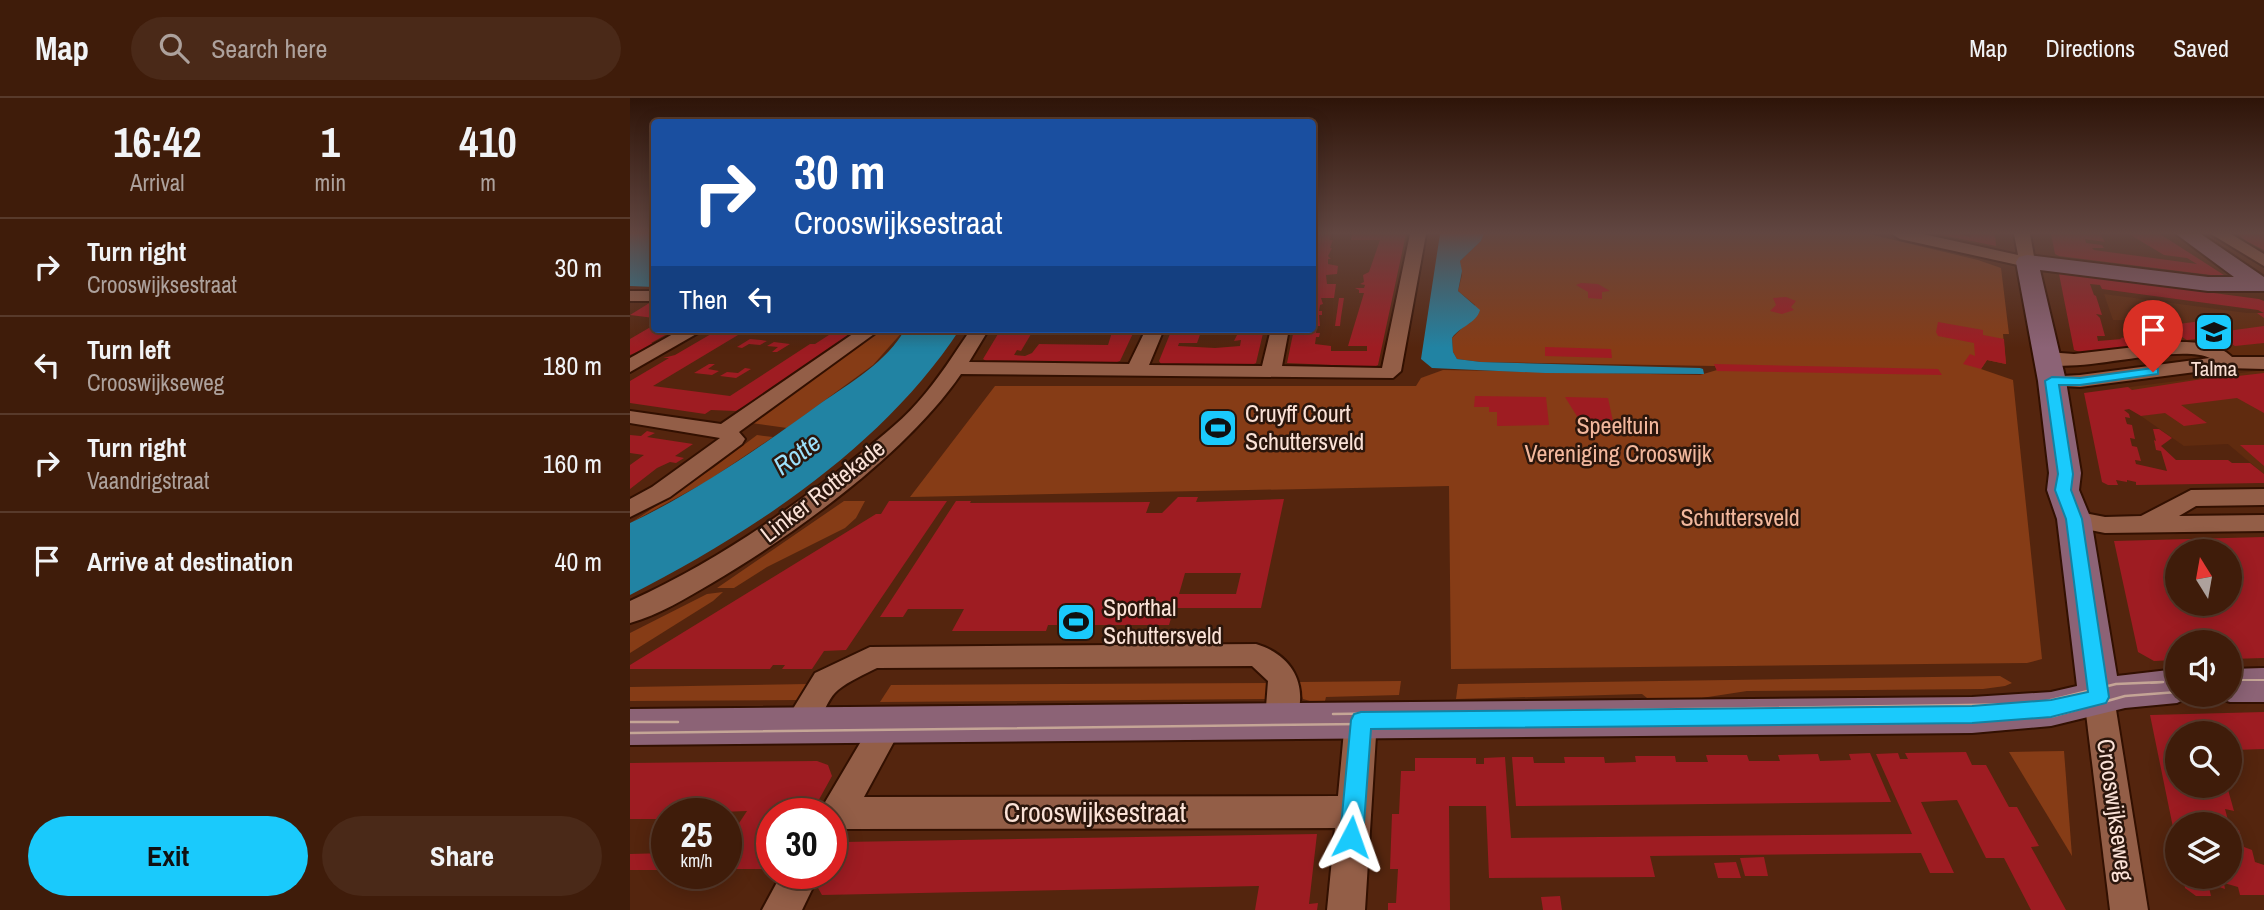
<!DOCTYPE html>
<html lang="en">
<head>
<meta charset="utf-8">
<style>
	body { margin:0; font-family:"Archivo Narrow",sans-serif; background:#4a2918; color:#f1f3f6; height:100vh; display:flex; flex-direction:column; font-size:26px; white-space:nowrap }
	* { box-sizing:border-box; margin:0 }
	p { font-size:23px; color:#ada19c }
	.icon { flex:none; width:38px; height:38px; fill:none; stroke:currentColor; stroke-width:2; stroke-linecap:round; stroke-linejoin:round }
	.map { position:relative; flex:1; overflow:hidden }
	.details { display:flex; flex-direction:column; background:#3f1c0a; width:630px }
	.details>* { flex:none }
	.banner { position:absolute; left:21px; top:21px; width:665px; height:214px; border-radius:7px; box-shadow:0 4px 18px #0003,0 0 0 2px #583a2b; background:#1a4fa0; color:#fff; overflow:hidden }
	.needle { width:46px; rotate:349deg }
	.controls { position:absolute; left:1535px; top:441px; display:grid; gap:14px }
	.controls a { display:grid; place-items:center; width:77px; height:77px; border-radius:50%; background:#3f1c0a; box-shadow:0 4px 18px #0003,0 0 0 2px #583a2b; font-size:35px }
	.speed { position:absolute; left:21px; top:700px; display:flex; gap:14px; font-size:35px; font-weight:700; text-align:center }
	.speed>* { display:grid; place-content:center; width:91px; height:91px; border-radius:50%; background:#3f1c0a; box-shadow:0 4px 18px #0003,0 0 0 2px #583a2b; line-height:1 }
	.speed small { font-size:18px; font-weight:400 }
	.speed .limit { border:10px solid #d22; background:#fff; color:#111 }
	.pin { position:absolute; display:grid; place-items:center; width:60px; height:60px; color:#fff; margin:-72px -30px; border-radius:50% 50% 50% 0; rotate:-45deg; box-shadow:0 0 7px #0007 }
	.pin .icon { rotate:45deg }
	.me { position:absolute; width:77px; margin:-38px; rotate:4deg; stroke-linejoin:round; filter:drop-shadow(0 0 5px #0008) }
	.turn { display:flex; align-items:center; gap:24px; height:147px; padding:0 28px; font-size:32px }
	.turn .icon { width:91px; height:91px; stroke-width:2.5 }
	.turn b { display:block; font-size:49px; line-height:60px }
	.then { display:flex; align-items:center; height:66px; padding:0 28px; background:#0003; gap:14px; font-size:26px }
	.eta { display:flex; justify-content:space-evenly; align-items:center; height:119px; text-align:center }
	.eta b { font-size:42px; font-weight:800; line-height:49px }
	.cta { display:flex; gap:14px; margin-top:auto; padding:14px 28px }
	.cta a { flex:1; height:80px; border-radius:42px; background:#1acafc; color:#111; font-size:28px; font-weight:800; line-height:80px; text-align:center }
	.cta a+a { background:#4a2918; color:#f1f3f6 }
	ul { padding:0; list-style:none }
	li { display:flex; align-items:center; gap:21px; height:98px; padding:0 28px; border-top:2px solid #583a2b }
	li div { flex:1 }
	li b { display:block; font-size:26px }
	li em { font-style:normal }
	header { display:flex; align-items:center; gap:42px; box-sizing:border-box; height:98px; padding:0 35px; background:#3f1c0a; border-bottom:2px solid #583a2b }
	header strong { font-size:33px }
	nav { display:flex; gap:38px; margin-inline-start:auto; font-size:24px }
	.search { width:490px; height:63px; background:#4a2918; display:flex; align-items:center; gap:18px; box-sizing:border-box; padding:0 24px; border-radius:38px; color:#ada19c; font-size:26px }
	main { display:flex; flex:1; min-height:0 }
	.map>svg:first-child { display:block }
	.built { fill:#602b0f }
	.green { fill:#863c16 }
	.water { fill:#2183a3 }
	.building { fill:#9e1c22; fill-rule:evenodd }
	.lines { fill:none; stroke-linecap:round; stroke-linejoin:round }
	.street-casing { stroke:#321001; stroke-width:4 }
	.secondary-casing { stroke:#321001; stroke-width:4 }
	.street { fill:#935e47; fill-rule:evenodd }
	.secondary { fill:#8c6376; fill-rule:evenodd }
	.tram-far1 { stroke:#c5a596; stroke-width:2 }
	.tram { stroke:#c5a596; stroke-width:2.5 }
	.route { fill:#1acafc; stroke:#1183a4; stroke-width:2 }
	.labels { text-anchor:middle; stroke-width:5; stroke-linejoin:round; paint-order:stroke }
	.far-poi-label { font-size:21px; fill:#fbe2d7; stroke:#2b160c }
	.poi-label { font-size:24px; fill:#fbe2d7; stroke:#2b160c; text-anchor:start }
	.park-label { font-size:24px; fill:#f3b89d; stroke:#2b160c }
	.street-label { font-size:24px; fill:#fbe2d7; stroke:#2b160c }
	.water-label { font-size:26px; font-style:italic; fill:#9ce0fb; stroke:#2b160c }
	.near-street-label { font-size:28px; fill:#fbe2d7; stroke:#2b160c }
</style>
</head>
<body>
<header>
<strong>Map</strong>
<div class="search"><svg class="icon" aria-label="search" viewBox="0 0 24 24"><circle cx="10" cy="10" r="6"/><path d="M15 15l6 6"/></svg>Search here</div>
<nav><a>Map</a><a>Directions</a><a>Saved</a></nav>
</header>
<main>
<section class="details">
<div class="eta">
<div><b>16:42</b><p>Arrival</p></div>
<div><b>1</b><p>min</p></div>
<div><b>410</b><p>m</p></div>
</div>
<ul>
<li><svg class="icon" aria-label="right" viewBox="0 0 24 24"><path d="M7 20v-9h11M14 6l5 5-5 5"/></svg><div><b>Turn right</b><p>Crooswijksestraat</p></div><em>30 m</em></li>
<li><svg class="icon" aria-label="left" viewBox="0 0 24 24"><path d="M17 20v-9H6M10 6l-5 5 5 5"/></svg><div><b>Turn left</b><p>Crooswijkseweg</p></div><em>180 m</em></li>
<li><svg class="icon" aria-label="right" viewBox="0 0 24 24"><path d="M7 20v-9h11M14 6l5 5-5 5"/></svg><div><b>Turn right</b><p>Vaandrigstraat</p></div><em>160 m</em></li>
<li><svg class="icon" aria-label="arrive" viewBox="0 0 24 24"><path d="M6 21V4h12l-3 4 3 4H6"/></svg><div><b>Arrive at destination</b></div><em>40 m</em></li>
</ul>
<div class="cta"><a>Exit</a><a>Share</a></div>
</section>
<div class="map">
<svg width="1634" height="812" viewBox="0 0 1634 812">
	<rect width="100%" height="100%" fill="#54250e"/>
	<g class="built">
		<path d="M1474 196 1617 215H1634V262L1605 261 1583 249 1554 246 1514 222H1483Z"/>
		<path d="M1634 272V376L1598 346 1554 348 1511 318 1528 315 1492 290Z"/>
	</g>
	<g class="green">
		<path d="M854 136H1239L1348 162 1371 170 1379 236H1373L1376 266 1357 262 1351 271 1383 282 1412 561 1397 565 821 571 819 388 280 399 365 288H786L791 280 813 272 1070 277 1087 272 1085 268 851 264 827 261 823 254 822 240 834 228 840 225 845 207 828 193 832 177 830 163 851 143Z"/>
		<path d="M248 231H275L243 267 157 330 114 324Z"/>
		<path d="M127 337 143 339 76 384 2 424 83 370Z"/>
		<path d="M214 403H235L226 420 215 430 137 469 104 490H87Z"/>
		<path d="M93 494 83 503 0 555V535L77 496Z"/>
		<path d="M1370 578 1382 585 1375 588 1353 591 1117 593 1065 601 1017 600 1012 596 826 601 828 586Z"/>
		<path d="M771 583 769 597 696 599 694 607 673 601 668 587 670 584Z"/>
		<path d="M638 585 635 601 250 604 261 587Z"/>
		<path d="M179 586 168 602 0 603V589Z"/>
		<path d="M1434 653 1442 758 1379 654Z"/>
	</g>
	<g class="water">
		<path d="M0 136H21L24 151V189L0 188Z"/>
		<path d="M810 136H854L851 143 830 163 832 173 828 193 850 212C846 226 830 228 822 240L823 254 827 261 851 264 1070 270 1073 271 1074 276 915 275 802 270 791 261Z"/>
		<path d="M275 231H330C254 348 123 434 0 497V425C69 392 129 350 191 305 220 285 258 263 275 231Z"/>
	</g>
	<g class="building">
		<path d="M682 136H701L700 142H703L700 150H702L698 158 701 161H698V166L708 168 707 176 696 177 697 186H706L704 200H691L693 206 690 207 689 213H692V217H689L690 228H687L686 235H690L689 239H686L685 246 701 248V253H737V248H718L734 195H729V192L725 190H734L735 187 730 186 734 184 733 177 739 174 750 142H721L722 136H776L748 267 744 269 657 265 664 231H682Z"/>
		<path d="M1331 136 1340 139V136H1365L1366 148 1312 137Z"/>
		<path d="M1421 136H1470L1475 144 1455 141 1456 145 1472 147 1474 150H1462L1464 152 1567 166 1557 160 1534 157 1499 136H1530L1597 179 1429 158 1425 156Z"/>
		<path d="M1608 136H1634V152L1616 143Z"/>
		<path d="M1433 175 1629 201 1634 203V220L1627 215H1634L1628 212 1472 191 1470 187 1460 186 1464 197 1466 198 1472 217 1466 216 1470 220 1475 238H1467L1468 243 1492 241 1490 240 1497 239 1493 237 1502 234 1498 231 1517 229 1542 244 1453 255 1444 252 1429 176Z"/>
		<path d="M951 185 968 186 980 193 972 194V201L958 200V194L946 187Z"/>
		<path d="M1156 199 1166 203 1161 209 1164 212 1152 216 1140 213 1146 207 1143 200Z"/>
		<path d="M709 200H714L711 219 710 228H705Z"/>
		<path d="M21 204 24 205V220L0 217Z"/>
		<path d="M1579 222 1597 233 1634 228V245L1605 248 1588 238 1557 242 1533 228Z"/>
		<path d="M1308 224 1353 232V237L1374 241 1376 266 1357 262 1351 271 1333 266 1340 256 1345 258 1344 245 1308 238 1306 234Z"/>
		<path d="M24 227V231H46L21 245 26 246 0 257V241Z"/>
		<path d="M111 231 103 236 108 237 23 288 100 298 180 246H185L202 235 183 231H230L129 300 135 301 119 309H113L106 313 81 312 75 316 0 305V283L39 260H33L45 257 81 236 75 235 81 232Z"/>
		<path d="M371 231H404L391 253 387 252 384 257 395 258 402 255 409 246 478 247 483 231H505L490 263 484 265 356 263 353 261Z"/>
		<path d="M542 231H572L567 245H549L548 248 585 250 610 248 611 242 604 243 610 231H634L626 265 622 267 531 266 529 263Z"/>
		<path d="M120 241 131 242 137 243 130 247 119 246 112 250 107 249Z"/>
		<path d="M144 244 160 246 147 254H142L148 249 137 248Z"/>
		<path d="M915 249 981 251 982 260 915 258Z"/>
		<path d="M79 266H85L78 271 89 273 82 277 64 275Z"/>
		<path d="M1084 266 1308 271 1312 277 1087 273Z"/>
		<path d="M115 270 121 271 106 280 90 278 97 274 108 275Z"/>
		<path d="M1634 275V315L1607 300 1551 307 1577 325 1554 328 1535 315 1511 318 1499 311 1494 312 1499 316 1500 320 1495 319 1496 323 1497 326 1502 327 1505 341 1500 340 1502 348 1507 349 1511 363 1505 362 1506 366 1537 373 1531 353 1526 352 1524 342 1526 343 1523 331H1529L1542 340 1531 348 1546 362H1598L1602 365H1620L1634 376V385L1506 387V384L1497 382V384L1486 382 1488 387H1478L1472 384 1454 295 1498 289 1502 292 1604 276 1608 278Z"/>
		<path d="M845 298 916 299 919 327 867 328V314H859V309H844Z"/>
		<path d="M935 299 978 300 984 328H953Z"/>
		<path d="M17 333 25 335 17 339 63 346 45 358 54 360 46 365 40 364 27 370 0 391V367L14 357 0 355V337L11 338Z"/>
		<path d="M1610 347H1634V368Z"/>
		<path d="M548 399H568L566 404 654 401 631 510H544L539 527H418L416 533H322L334 511H278L273 519H250L326 403H341L340 405 520 404 516 415H532ZM555 475H611L606 496H549Z"/>
		<path d="M259 403H317L216 552 194 553 182 571H152L155 567H143L140 571H0V567L246 416H251Z"/>
		<path d="M1634 439V560L1600 561V544H1547V562L1524 563 1508 554 1484 443ZM1547 453H1600V506H1547Z"/>
		<path d="M1634 614V651L1604 652 1607 656H1600V635H1547V688H1597L1604 713 1595 711 1599 726H1547L1546 744 1520 617Z"/>
		<path d="M1336 654 1342 667H1356L1379 709H1387L1409 748 1401 749 1436 812H1401L1374 760H1356L1327 702 1291 704 1324 775H1300L1291 755 1020 758 1025 779 859 780 856 708H819L820 812H758V805H766L768 771H760L762 716H769L771 673H785V660H846V666H854V660L875 659 881 740 1282 736 1246 656 1268 655 1270 661H1278L1275 655Z"/>
		<path d="M1240 655 1261 704 886 708 882 659H903L904 665H935L934 659H974L975 665 1006 664 1005 658H1045L1046 664H1078L1076 657H1117L1119 663H1150L1148 657 1188 656 1190 663 1221 662 1219 656Z"/>
		<path d="M187 663 198 667 202 678 181 716H142V771H96V745L117 713 37 716V721H0V665Z"/>
		<path d="M1600 730 1609 732 1614 749 1622 752 1625 764 1634 767V797H1610L1608 789 1594 785 1595 791 1578 785 1581 798H1566L1555 790 1553 779H1600Z"/>
		<path d="M687 736 679 806 688 805 687 812H625L629 788 192 797 188 790 196 775H201V766L213 744Z"/>
		<path d="M37 755V772H0V756Z"/>
		<path d="M1134 759 1138 778H1115L1110 760Z"/>
		<path d="M1106 764 1111 780H1088L1084 765Z"/>
		<path d="M930 798 932 812H913L911 799Z"/>
	</g>
	<g class="lines">
		<defs>
			<g id="street">
				<path d="M780 136H796L771 273 763 280 331 276C276 356 165 436 82 485 56 500 29 517 0 525V503C80 467 151 418 220 364 243 345 268 327 288 304 308 282 324 256 341 231H359L339 264 499 266 516 231H534L519 267 632 268 641 231H659L652 268 752 270Z"/>
				<path d="M1262 136H1293L1388 157 1384 136H1400L1405 164 1397 169 1270 141Z"/>
				<path d="M1581 136H1601L1634 156V168Z"/>
				<rect x="0" y="193" width="24" height="10"/>
				<path d="M52 231H75L0 274V260Z"/>
				<path d="M230 231H251L109 334 115 341 112 346 40 399 0 419V401L22 389 90 340 0 325V313L91 326Z"/>
				<path d="M1549 244C1569 244 1587 245 1602 259H1634V271L1596 270 1450 289 1415 287 1412 283 1415 279 1450 277 1580 260C1544 243 1424 284 1406 260L1416 254 1444 256Z"/>
				<path d="M1634 391V407L1566 408 1549 418 1634 417V433L1475 435 1435 427 1432 421 1435 415 1444 413 1475 419 1511 418 1561 392Z"/>
				<path d="M626 546C666 558 681 593 662 631L651 635 640 631 635 622 638 583 622 568 247 570C235 576 219 583 208 592 189 607 192 648 158 636L153 627 185 575 240 549Z"/>
				<path d="M1469 587 1480 590 1484 599 1518 812H1480L1454 599 1458 590Z"/>
				<path d="M731 609 742 613 747 622 735 812H697L705 730 216 731 213 736 201 741V716H188L246 618 257 614 268 618 273 627 234 699 708 698 715 622 720 613Z"/>
				<path d="M152 775H190L172 812H132Z"/>
			</g>
			<g id="secondary">
				<path d="M1546 136H1571L1634 179V193H1578L1410 172 1436 283 1451 375 1449 392 1461 421 1487 578 1547 571V597H1563L1547 605 1495 610 1421 628 1342 635 0 647V611L1342 599 1421 594 1447 588 1427 421 1417 392 1419 375 1408 283 1386 164 1389 159 1397 157 1578 179H1604Z"/>
				<path d="M1634 570V604H1600L1585 599 1584 597H1600V571Z"/>
			</g>
		</defs>
		<use href="#street" class="street-casing"/>
		<use href="#secondary" class="secondary-casing"/>
		<use href="#street" class="street"/>
		<use href="#secondary" class="secondary"/>
		<g class="tram-far1">
			<path d="M1600 582H1634"/>
			<path d="M1521 585 1533 584"/>
		</g>
		<g class="tram">
			<path d="M703 616 1405 606 1486 586 1533 584"/>
			<path d="M0 624H48"/>
			<path d="M0 635 731 626 1343 623 1424 618 1495 598 1547 594"/>
		</g>
	</g>
	<linearGradient id="sky" x2="0" y2="1"><stop stop-color="#2e1408"/><stop offset="0.54" stop-color="#614641"/><stop offset="1" stop-color="#614641" stop-opacity="0"/></linearGradient>
	<rect width="1634" height="250" fill="url(#sky)"/>
	<path class="route" d="M1523 270 1528 271V276L1450 287H1429L1443 376 1441 392 1452 421 1479 599 1476 605 1421 619 1342 625 741 631 733 739 729 746 721 749 713 746 710 739 721 622 724 616 731 614 1342 608 1421 602 1458 594 1436 421 1425 392 1428 376 1415 283 1422 279 1450 280Z"/>
	<defs>
		<symbol id="school-square" viewBox="-11 -11 22 22"><rect x="-9" y="-9" width="18" height="18" rx="4" fill="#1acafc" stroke="#2b160c"/><path d="M0-5L7-2L0 1L-7-2ZM-4 1L0 2.5L4 1V4Q0 6-4 4Z" fill="#111"/></symbol>
		<symbol id="stadium-square" viewBox="-11 -11 22 22"><rect x="-9" y="-9" width="18" height="18" rx="4" fill="#1acafc" stroke="#2b160c"/><path d="M0-5a6.5 5 0 1 0 0 10a6.5 5 0 1 0 0-10ZM-3.5-1.8h7v3.6h-7Z" fill="#111"/></symbol>
	</defs>
	<g fill-rule="evenodd">
		<use href="#school-square" x="1562" y="212" width="44" height="44"/>
		<use href="#stadium-square" x="566" y="308" width="44" height="44"/>
		<use href="#stadium-square" x="424" y="502" width="44" height="44"/>
	</g>
	<g class="labels">
		<g class="far-poi-label">
			<text x="1584" y="278">Talma</text>
		</g>
		<g class="poi-label">
			<text x="615" y="324">Cruyff Court<tspan x="615" dy="28">Schuttersveld</tspan></text>
			<text x="473" y="518">Sporthal<tspan x="473" dy="28">Schuttersveld</tspan></text>
		</g>
		<g class="park-label">
			<text x="988" y="336">Speeltuin<tspan x="988" dy="28">Vereniging Crooswijk</tspan></text>
			<text x="1110" y="428">Schuttersveld</text>
		</g>
		<g class="street-label">
			<text transform="translate(193 393) rotate(-38)" y="8">Linker Rottekade</text>
			<text transform="translate(1485 712) rotate(82)" y="8">Crooswijkseweg</text>
		</g>
		<g class="water-label">
			<text transform="translate(167 356) rotate(-36)" y="9">Rotte</text>
		</g>
		<g class="near-street-label">
			<text x="465" y="724">Crooswijksestraat</text>
		</g>
	</g>
</svg>
<div class="controls">
<a><svg class="needle" viewBox="-14 -14 28 28"><path d="M0-13l5 13h-10z" fill="#e53935"/><path d="M0 13l5-13h-10z" fill="#ada19c"/></svg></a>
<a><svg class="icon" aria-label="sound" viewBox="0 0 24 24"><path d="M4 9h4l5-4v14l-5-4H4zM17 9q2 3 0 6"/></svg></a>
<a><svg class="icon" aria-label="search" viewBox="0 0 24 24"><circle cx="10" cy="10" r="6"/><path d="M15 15l6 6"/></svg></a>
<a><svg class="icon" aria-label="layers" viewBox="0 0 24 24"><path d="M12 4l9 5-9 5-9-5zM3 14l9 5 9-5"/></svg></a>
</div>
<div class="speed"><div>25<small>km/h</small></div><div class="limit">30</div></div>
<div class="pin" style="left:1523px;top:274px;background:#d93025"><svg class="icon" aria-label="arrive" viewBox="0 0 24 24"><path d="M6 21V4h12l-3 4 3 4H6"/></svg></div>
<svg class="me" style="left:721px;top:739px" viewBox="-20 -20 40 40"><path d="M0-17L14 15 0 8-14 15z" fill="#1acafc" stroke="#fff" stroke-width="4"/></svg>
<div class="banner">
<div class="turn"><svg class="icon" aria-label="right" viewBox="0 0 24 24"><path d="M7 20v-9h11M14 6l5 5-5 5"/></svg><div><b>30 m</b>Crooswijksestraat</div></div>
<div class="then">Then<svg class="icon" aria-label="left" viewBox="0 0 24 24"><path d="M17 20v-9H6M10 6l-5 5 5 5"/></svg></div>
</div>
</div>
</main>
</body>
</html>
